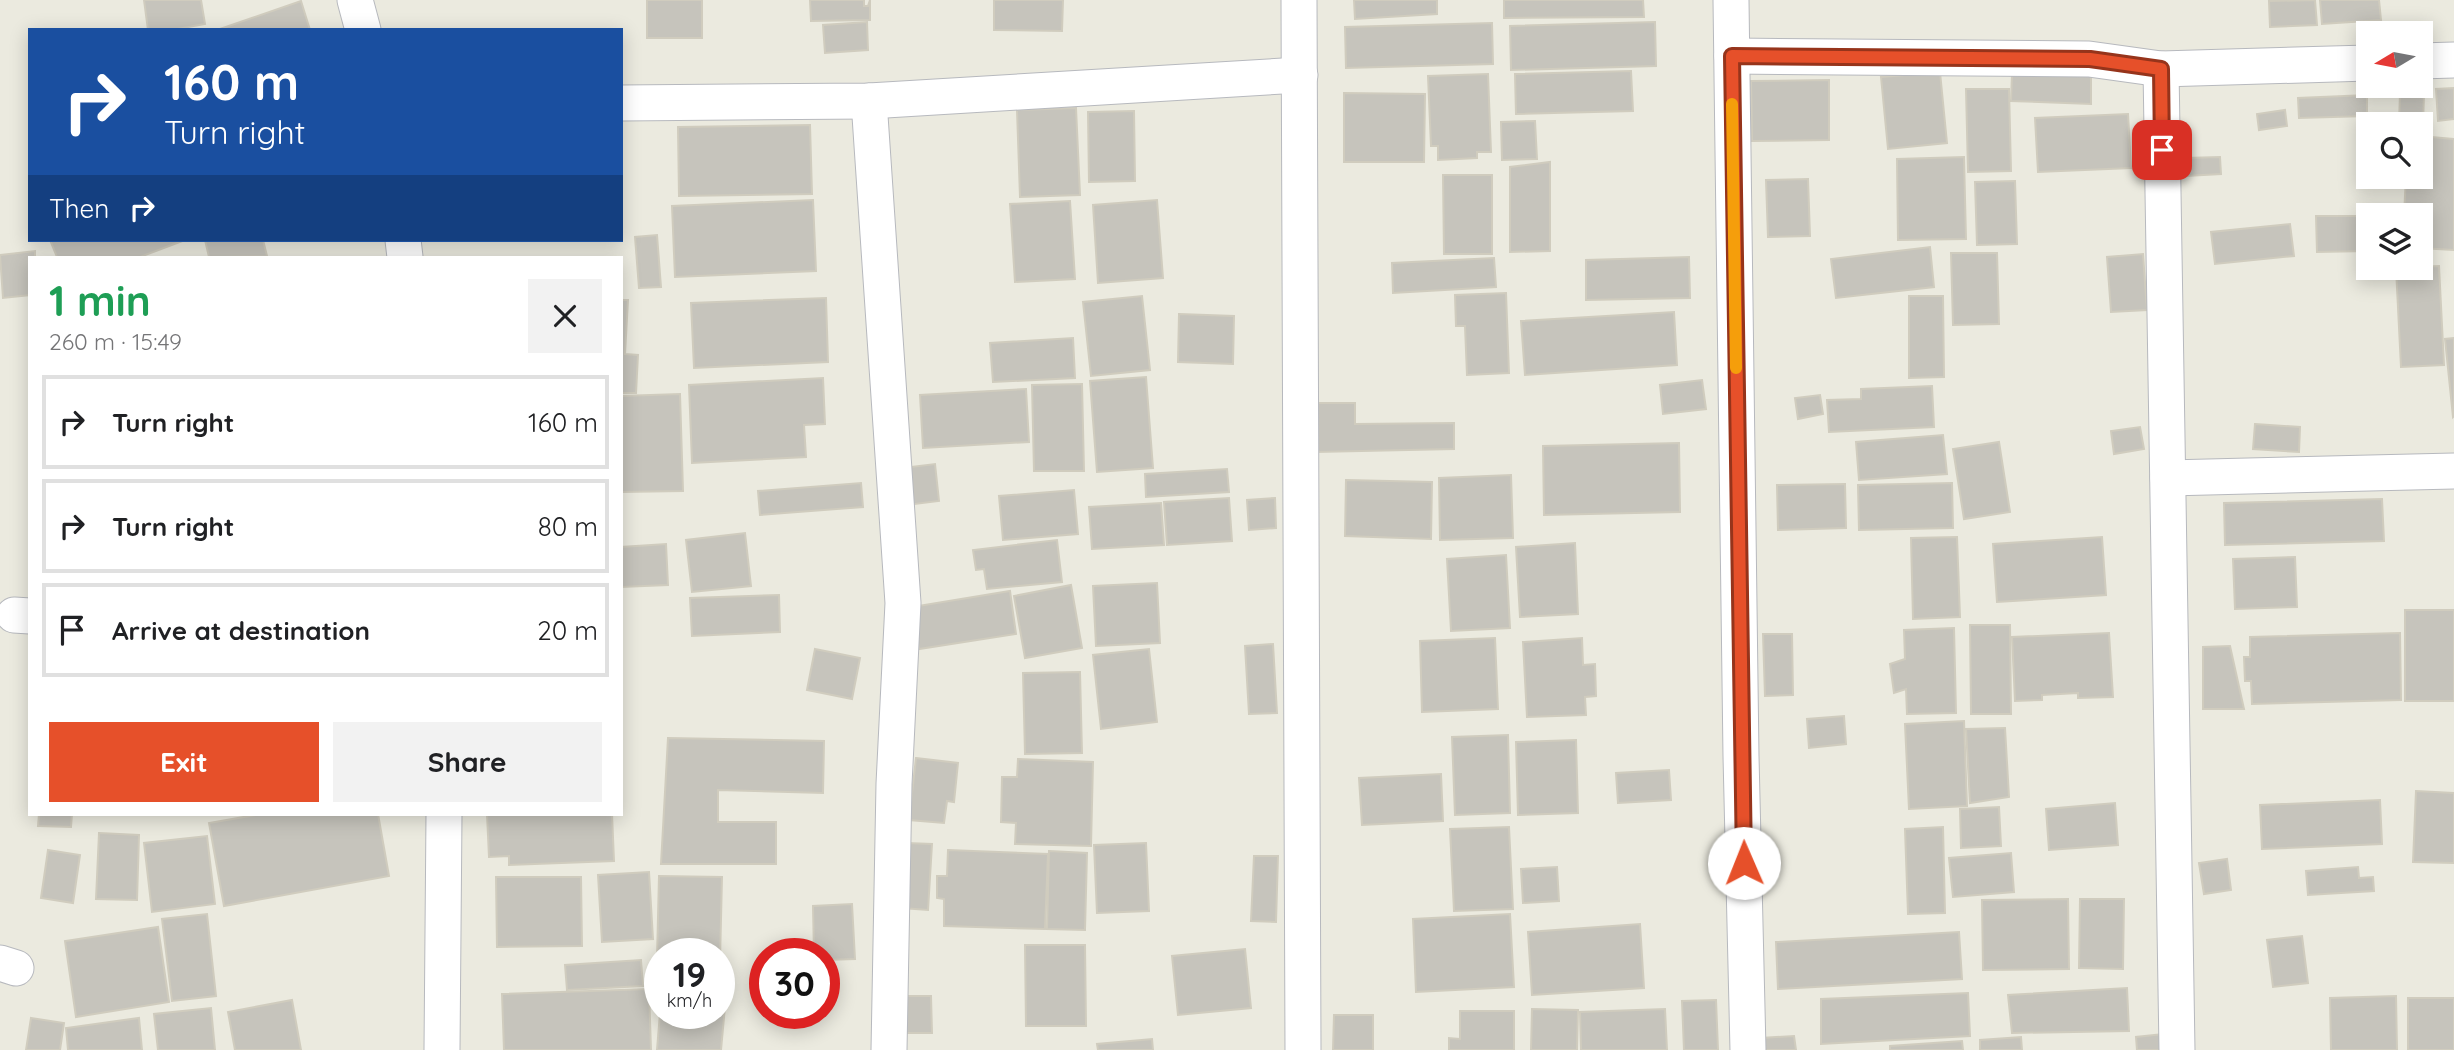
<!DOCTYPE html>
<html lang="en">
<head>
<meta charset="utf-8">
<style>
	body { margin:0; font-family:Quicksand,sans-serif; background:#f2f2f2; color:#202124; height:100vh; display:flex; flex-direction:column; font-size:26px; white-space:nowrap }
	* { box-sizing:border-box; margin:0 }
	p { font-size:23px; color:#757577 }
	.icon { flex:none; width:38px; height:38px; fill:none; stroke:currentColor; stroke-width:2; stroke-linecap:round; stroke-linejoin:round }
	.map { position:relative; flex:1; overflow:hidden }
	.sheet { position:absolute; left:28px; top:256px; width:595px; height:560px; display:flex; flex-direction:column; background:#fff; border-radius:0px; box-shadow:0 4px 18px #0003 }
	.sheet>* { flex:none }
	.top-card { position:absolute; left:28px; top:28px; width:595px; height:214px; border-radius:0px; box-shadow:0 4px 18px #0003; background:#1a4fa0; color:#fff; overflow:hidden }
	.needle { width:46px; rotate:260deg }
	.buttons { position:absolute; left:2356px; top:21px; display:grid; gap:14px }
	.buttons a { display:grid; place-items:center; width:77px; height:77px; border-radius:0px; background:#fff; box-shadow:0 4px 18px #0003; font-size:35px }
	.speed { position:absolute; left:644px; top:938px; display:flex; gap:14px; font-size:35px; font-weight:700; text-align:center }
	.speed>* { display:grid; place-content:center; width:91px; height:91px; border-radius:50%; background:#fff; box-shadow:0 4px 18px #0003; line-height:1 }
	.speed small { font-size:18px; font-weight:400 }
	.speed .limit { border:10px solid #d22; background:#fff; color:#111 }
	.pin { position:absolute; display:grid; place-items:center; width:60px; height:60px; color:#fff; margin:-30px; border-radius:14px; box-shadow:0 4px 10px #0006 }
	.me { position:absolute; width:77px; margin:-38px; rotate:359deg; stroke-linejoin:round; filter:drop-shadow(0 0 5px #0008) }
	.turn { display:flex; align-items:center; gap:24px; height:147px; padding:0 21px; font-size:32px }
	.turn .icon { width:91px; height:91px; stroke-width:2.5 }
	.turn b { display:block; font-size:49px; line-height:60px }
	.then { display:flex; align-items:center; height:66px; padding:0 21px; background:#0003; gap:14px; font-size:26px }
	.round { display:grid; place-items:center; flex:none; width:74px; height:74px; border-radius:0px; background:#f2f2f2 }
	.headline { display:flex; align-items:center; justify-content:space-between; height:119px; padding:0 21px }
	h1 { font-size:42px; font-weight:700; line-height:52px; color:#1e9e55 }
	.action { display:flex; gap:14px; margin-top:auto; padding:14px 21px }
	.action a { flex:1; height:80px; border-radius:0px; background:#e6502a; color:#fff; font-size:28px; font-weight:700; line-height:80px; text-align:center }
	.action a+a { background:#f2f2f2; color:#202124 }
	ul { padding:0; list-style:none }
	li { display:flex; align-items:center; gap:21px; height:94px; margin:0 14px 10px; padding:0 7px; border:4px solid #e0e0e0; border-radius:0px }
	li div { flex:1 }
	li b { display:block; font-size:26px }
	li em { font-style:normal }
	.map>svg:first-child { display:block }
	.building { fill:#c6c4bc; stroke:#d0ccbe; stroke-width:2 }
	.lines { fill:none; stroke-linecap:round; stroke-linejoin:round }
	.minor-casing { stroke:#b7b9be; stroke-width:37 }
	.minor { stroke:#fff; stroke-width:35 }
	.route-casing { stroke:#96341b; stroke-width:18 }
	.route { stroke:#e6502a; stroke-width:12 }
	.slow { stroke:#f59e0b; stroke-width:12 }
</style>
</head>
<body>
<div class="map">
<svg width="2454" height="1050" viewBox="0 0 2454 1050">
	<rect width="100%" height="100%" fill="#ebeadf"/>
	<g class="building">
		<path d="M144 0H201L205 24 172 30H148Z"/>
		<rect x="647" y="0" width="55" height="38"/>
		<path d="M810 0H864V6H868L870 0V20L811 21Z"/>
		<path d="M994 0H1063L1062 31 994 30Z"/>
		<path d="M1354 0H1437V14L1355 19Z"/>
		<path d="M1504 0H1643L1644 17 1504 18Z"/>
		<path d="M2315 0 2317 25 2270 27 2269 1Z"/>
		<path d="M2320 0H2379L2381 20 2322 24Z"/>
		<path d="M301 1 310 30H217Z"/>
		<path d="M867 22 868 50 825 53 823 25Z"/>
		<path d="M1655 22 1656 66 1511 70 1510 26Z"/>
		<path d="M1492 23 1493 64 1346 68 1345 27Z"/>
		<path d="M1631 71 1633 111 1516 114 1515 74Z"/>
		<path d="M1940 72 1947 143 1888 149 1881 77Z"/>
		<path d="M1488 74 1491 152H1477V158L1438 160V146H1431L1428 76Z"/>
		<path d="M2012 74 2091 76V104L2011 101Z"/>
		<path d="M1829 80V140L1752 141 1751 81Z"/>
		<path d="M2454 88V119L2438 121 2436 89Z"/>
		<path d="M1966 89H2009L2011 171 1968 172Z"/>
		<path d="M1344 93 1425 94 1424 162H1344Z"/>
		<path d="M2400 93H2424L2423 127H2420V124H2399Z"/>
		<path d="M2367 95V116L2299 118 2298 98Z"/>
		<path d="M1076 108 1080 195 1020 197 1017 110Z"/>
		<path d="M2285 110 2287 126 2259 130 2257 114Z"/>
		<path d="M1134 111 1135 181 1089 182 1088 112Z"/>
		<path d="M2128 114 2131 168 2038 172 2035 118Z"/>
		<path d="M1535 121 1537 159 1502 160 1501 122Z"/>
		<path d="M810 125 812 194 679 196 678 127Z"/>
		<path d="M2420 136 2454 139V250L2420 248V215H2404L2406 177H2420Z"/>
		<path d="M1964 157 1966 239 1898 240 1897 159Z"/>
		<path d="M2220 157 2221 174 2186 176 2185 158Z"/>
		<path d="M1550 162V251L1510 252V167Z"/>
		<path d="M1443 175H1492V254H1444Z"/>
		<path d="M1808 179 1810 236 1768 237 1766 180Z"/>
		<path d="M2015 181 2017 244 1977 245 1975 182Z"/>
		<path d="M813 200 816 271 675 277 672 206Z"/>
		<path d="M1157 200 1163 278 1098 283 1093 205Z"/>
		<path d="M1070 201 1075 279 1015 282 1010 204Z"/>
		<path d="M2316 216H2368V251L2317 252Z"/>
		<path d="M2290 224 2294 256 2215 264 2211 232Z"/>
		<path d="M657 235 661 287 639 288 635 237Z"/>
		<path d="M50 240H185L140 257H57Z"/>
		<path d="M205 240H263L267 256 209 257Z"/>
		<path d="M1930 247 1934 287 1836 298 1831 259Z"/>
		<path d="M35 251V257H30V295L3 298 0 255Z"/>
		<path d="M1951 253H1997L1999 324 1953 325Z"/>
		<path d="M2143 254 2147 310 2111 312 2107 257Z"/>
		<path d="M1689 257 1690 298 1586 300V260Z"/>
		<path d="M1494 258 1496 287 1393 293 1392 263Z"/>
		<path d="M2439 266 2444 365 2401 367 2396 268Z"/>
		<path d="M1506 293 1509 373 1467 375 1465 326H1456L1455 295Z"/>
		<path d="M1142 296 1150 370 1091 376 1083 302Z"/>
		<path d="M1909 296H1943L1944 377 1909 378Z"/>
		<path d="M826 298 828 362 694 368 691 303Z"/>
		<path d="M621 300H628L625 354 638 355 636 393H621Z"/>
		<path d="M1674 312 1677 365 1525 375 1521 321Z"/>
		<path d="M1179 314 1234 316 1233 364 1178 362Z"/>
		<path d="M1073 338 1075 378 993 382 990 343Z"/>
		<path d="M2454 338V416L2453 417 2445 339Z"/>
		<path d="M1146 377 1153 468 1097 472 1090 381Z"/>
		<path d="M823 378 825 424 804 425 806 457 692 463 689 385Z"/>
		<path d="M1702 380 1706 409 1663 414 1660 385Z"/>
		<path d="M1082 384 1084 471H1034L1032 385Z"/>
		<path d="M1932 386 1934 427 1829 432 1827 400 1861 399V389Z"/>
		<path d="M1026 389 1029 442 923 448 920 395Z"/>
		<path d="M680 394 683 491 621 492V396Z"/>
		<path d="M1820 395 1823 414 1798 419 1795 398Z"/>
		<path d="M1316 403H1355V424L1454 423V449L1316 452Z"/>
		<path d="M2255 424 2300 427 2299 452 2253 449Z"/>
		<path d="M2140 427 2144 449 2114 454 2111 431Z"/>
		<path d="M1943 435 1947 474 1859 480 1856 442Z"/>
		<path d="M1999 442 2010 512 1964 519 1953 449Z"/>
		<path d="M1679 443 1680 512 1544 515 1543 446Z"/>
		<path d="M935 464 939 501 907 505 902 468Z"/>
		<path d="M1227 469 1229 492 1146 497 1145 474Z"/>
		<path d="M1511 475 1513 538 1440 540 1439 478Z"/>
		<path d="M1346 480 1432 482 1431 539 1345 536Z"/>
		<path d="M861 483 863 507 760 515 758 491Z"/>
		<path d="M1952 483 1953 528 1859 530 1858 485Z"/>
		<path d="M1845 484 1846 528 1778 530 1777 485Z"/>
		<path d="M1074 490 1078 534 1003 540 999 496Z"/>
		<path d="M1229 498 1232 541 1167 545 1164 502Z"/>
		<path d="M1275 498 1276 528 1249 530 1247 500Z"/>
		<path d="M2382 499 2384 541 2225 545 2224 503Z"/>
		<path d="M1161 503 1164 545 1092 549 1089 507Z"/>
		<path d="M745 533 751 586 692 592 686 540Z"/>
		<path d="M1957 537 1960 617 1913 619 1911 538Z"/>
		<path d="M2102 537 2106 595 1997 602 1993 544Z"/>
		<path d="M1057 540 1062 582 987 589 984 569 976 570 973 550Z"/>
		<path d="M1575 543 1578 614 1520 617 1516 547Z"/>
		<path d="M666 544 668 585 621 587V547Z"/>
		<path d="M1506 555 1510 628 1451 631 1447 559Z"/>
		<path d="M2295 557 2297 607 2235 609 2233 559Z"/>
		<path d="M1157 583 1160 643 1096 646 1093 586Z"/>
		<path d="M1071 585 1082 648 1025 658 1014 596Z"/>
		<path d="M1010 591 1016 634 919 649 912 607Z"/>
		<path d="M779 595 780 632 692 636 690 598Z"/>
		<rect x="2405" y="610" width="49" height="91"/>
		<path d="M1970 625H2010L2011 714H1971Z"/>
		<path d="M1954 628 1956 713 1907 714 1906 689 1894 693 1890 664 1905 659 1904 630Z"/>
		<path d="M2109 633 2113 697 2078 698V693L2042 695V700L2015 701 2012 637Z"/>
		<path d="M2400 633 2401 700 2252 704 2251 681H2245L2244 657H2250V637Z"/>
		<path d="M1763 634H1792L1793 695 1765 696Z"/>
		<path d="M1495 638 1498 709 1422 712 1420 641Z"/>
		<path d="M1582 638 1583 665 1595 664 1596 696 1585 697 1586 715 1527 717 1523 642Z"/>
		<path d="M1273 644 1277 713 1249 714 1245 646Z"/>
		<path d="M2230 646 2244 709H2203V647Z"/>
		<path d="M815 649 860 658 852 699 807 690Z"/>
		<path d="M1149 649 1157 722 1101 729 1093 655Z"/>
		<path d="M1080 672 1082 753 1025 754 1023 673Z"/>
		<path d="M1844 716 1846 744 1809 748 1807 719Z"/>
		<path d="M1964 721 1967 806 1909 809 1905 724Z"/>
		<path d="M2005 728 2009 797 1970 803 1966 729Z"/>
		<path d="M1508 735 1510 813 1455 815 1452 737Z"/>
		<path d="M668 738 824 741 823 793 718 790V822H776V864H661Z"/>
		<path d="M1576 740 1578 813 1518 815 1516 742Z"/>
		<path d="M916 758 958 763 954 802 947 801 944 823 909 820Z"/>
		<path d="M1018 759 1093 762 1091 846 1015 844 1016 823 1001 822 1002 777H1017Z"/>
		<path d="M1669 770 1671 800 1618 803 1616 773Z"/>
		<path d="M1441 774 1443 821 1362 825 1359 778Z"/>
		<path d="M2416 791 2454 793V863L2413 862Z"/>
		<path d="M2380 800 2382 844 2262 849 2260 805Z"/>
		<path d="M2115 803 2118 845 2049 850 2046 809Z"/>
		<path d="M1999 807 2001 846 1961 848 1960 809Z"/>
		<path d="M39 814H72L71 827 38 826Z"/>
		<path d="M261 814H378L389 876 224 906 209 823Z"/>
		<path d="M487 814H612L614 861 509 865V856L489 857Z"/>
		<path d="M1509 827 1513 909 1454 911 1450 829Z"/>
		<path d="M1943 827 1945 913 1908 914 1905 829Z"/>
		<path d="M99 833 139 835 137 900 96 899Z"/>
		<path d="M207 836 215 904 152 912 144 843Z"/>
		<path d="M906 843 932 844 928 910 902 908Z"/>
		<path d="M1146 843 1149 911 1097 913 1094 845Z"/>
		<path d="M48 850 80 855 73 903 41 898Z"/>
		<path d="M948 850 1048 854 1045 929 944 926V899L937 898V876H947Z"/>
		<path d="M1049 851 1087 853 1085 930 1047 929Z"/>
		<path d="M2011 853 2014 892 1953 897 1949 858Z"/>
		<path d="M1254 856H1278L1276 922 1251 921Z"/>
		<path d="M2227 859 2231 890 2204 894 2199 863Z"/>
		<path d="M1557 867 1559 901 1523 903 1521 869Z"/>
		<path d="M2358 867 2359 878 2373 877 2374 891 2308 895 2306 871Z"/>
		<path d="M649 872 653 939 602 942 598 875Z"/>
		<path d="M659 876 722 877 720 961 719 954H660V959H657Z"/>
		<path d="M496 877H581L582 946 497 947Z"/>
		<path d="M2068 899 2069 969 1983 970 1982 900Z"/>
		<path d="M2080 899H2124L2123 969 2079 968Z"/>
		<path d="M852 904 855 959 824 960V954H814L813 906Z"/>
		<path d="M207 914 216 996 172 1001 162 919Z"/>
		<path d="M1510 914 1514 987 1416 992 1413 919Z"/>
		<path d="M1640 924 1644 988 1532 995 1528 932Z"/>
		<path d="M158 927 169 1002 76 1017 65 941Z"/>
		<path d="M1959 932 1962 979 1778 989 1776 942Z"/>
		<path d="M2302 936 2308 983 2273 987 2267 940Z"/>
		<path d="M1025 945H1085L1086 1026H1026Z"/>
		<path d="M1245 949 1251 1008 1178 1015 1172 956Z"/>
		<path d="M641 960 643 986 567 990 565 965Z"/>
		<path d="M719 973 728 974 721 1050H657L660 1013H719Z"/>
		<path d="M2127 988 2129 1031 2012 1033 2008 995Z"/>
		<path d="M649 989 651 1050H504L502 994Z"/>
		<path d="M1968 993 1970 1036 1821 1044V999Z"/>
		<path d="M902 996H931L932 1033H902Z"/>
		<path d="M2396 996 2397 1050H2331L2330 998Z"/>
		<rect x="2408" y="998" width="46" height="52"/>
		<path d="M292 1000 301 1050H235L228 1012Z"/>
		<path d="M1716 1000 1718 1050H1684L1682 1001Z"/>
		<path d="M211 1008 215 1050H158L154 1014Z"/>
		<path d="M1532 1009 1578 1010 1577 1050H1531Z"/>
		<path d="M1665 1009 1667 1050H1581L1580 1012Z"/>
		<path d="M1460 1011H1514V1050H1449V1038L1460 1039Z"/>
		<path d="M1334 1015H1373V1050H1333Z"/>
		<path d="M31 1018 64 1023 60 1050H26Z"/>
		<path d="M139 1018 142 1050H68L66 1028Z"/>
		<path d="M2163 1034 2165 1050H2137L2136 1037Z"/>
		<path d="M1794 1036 1796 1050H1762L1761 1038Z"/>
		<path d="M2021 1037 2022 1050H1980V1040Z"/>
		<path d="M1152 1039 1153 1050H1098L1097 1044Z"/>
		<path d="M1962 1041 1963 1050H1890V1046Z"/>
	</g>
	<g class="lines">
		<defs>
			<g id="minor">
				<path d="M355 0 363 30"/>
				<path d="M1299 0 1303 1050"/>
				<path d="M1731 0 1741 756 1748 1050"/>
				<path d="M1732 56 2089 59 2161 69 2368 63"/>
				<path d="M2420 61 2454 60"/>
				<path d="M2161 69 2177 1050"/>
				<path d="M869 101 903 603 894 784 889 1050"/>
				<path d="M621 103 869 101 1300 75"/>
				<path d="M403 240 405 257"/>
				<path d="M2168 478 2454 471"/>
				<path d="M14 615 30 616"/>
				<path d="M0 963 16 968"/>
				<path d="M442 1050 444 814"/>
			</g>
		</defs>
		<use href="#minor" class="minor-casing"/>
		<use href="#minor" class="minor"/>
	</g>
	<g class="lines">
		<defs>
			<path id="route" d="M1744 863 1732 56 2090 59 2161 69 2162 150"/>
		</defs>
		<use href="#route" class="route-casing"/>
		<use href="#route" class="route"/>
		<path class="slow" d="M1732 104 1736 368"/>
	</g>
</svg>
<div class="buttons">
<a><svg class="needle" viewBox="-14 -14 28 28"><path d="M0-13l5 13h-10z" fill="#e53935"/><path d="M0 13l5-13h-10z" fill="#757577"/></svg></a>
<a><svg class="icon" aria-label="search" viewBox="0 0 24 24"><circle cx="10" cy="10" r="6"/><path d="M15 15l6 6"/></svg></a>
<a><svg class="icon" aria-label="layers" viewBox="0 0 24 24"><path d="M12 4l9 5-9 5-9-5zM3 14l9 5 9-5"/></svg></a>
</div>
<div class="speed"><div>19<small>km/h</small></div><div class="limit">30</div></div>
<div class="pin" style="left:2162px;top:150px;background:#d93025"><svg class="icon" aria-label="arrive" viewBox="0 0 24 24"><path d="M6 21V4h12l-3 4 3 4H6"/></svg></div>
<svg class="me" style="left:1744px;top:863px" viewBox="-20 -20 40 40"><circle r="19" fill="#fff"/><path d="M0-13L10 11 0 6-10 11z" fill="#e6502a"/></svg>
<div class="top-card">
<div class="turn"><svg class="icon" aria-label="right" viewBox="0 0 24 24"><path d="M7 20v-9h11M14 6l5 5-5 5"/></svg><div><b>160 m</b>Turn right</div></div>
<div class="then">Then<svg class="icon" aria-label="right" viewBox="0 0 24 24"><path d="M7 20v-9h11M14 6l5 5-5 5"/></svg></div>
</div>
<section class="sheet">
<div class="headline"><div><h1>1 min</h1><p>260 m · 15:49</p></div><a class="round"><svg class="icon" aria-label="close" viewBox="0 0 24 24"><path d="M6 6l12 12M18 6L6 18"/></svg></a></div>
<ul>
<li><svg class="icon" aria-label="right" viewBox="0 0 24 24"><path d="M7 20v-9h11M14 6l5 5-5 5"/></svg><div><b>Turn right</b></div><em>160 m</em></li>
<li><svg class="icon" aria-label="right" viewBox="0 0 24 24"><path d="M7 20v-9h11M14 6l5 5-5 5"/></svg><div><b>Turn right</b></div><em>80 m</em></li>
<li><svg class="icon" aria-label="arrive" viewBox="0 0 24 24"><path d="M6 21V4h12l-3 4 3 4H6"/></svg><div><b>Arrive at destination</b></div><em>20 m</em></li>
</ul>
<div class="action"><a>Exit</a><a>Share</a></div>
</section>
</div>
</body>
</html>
